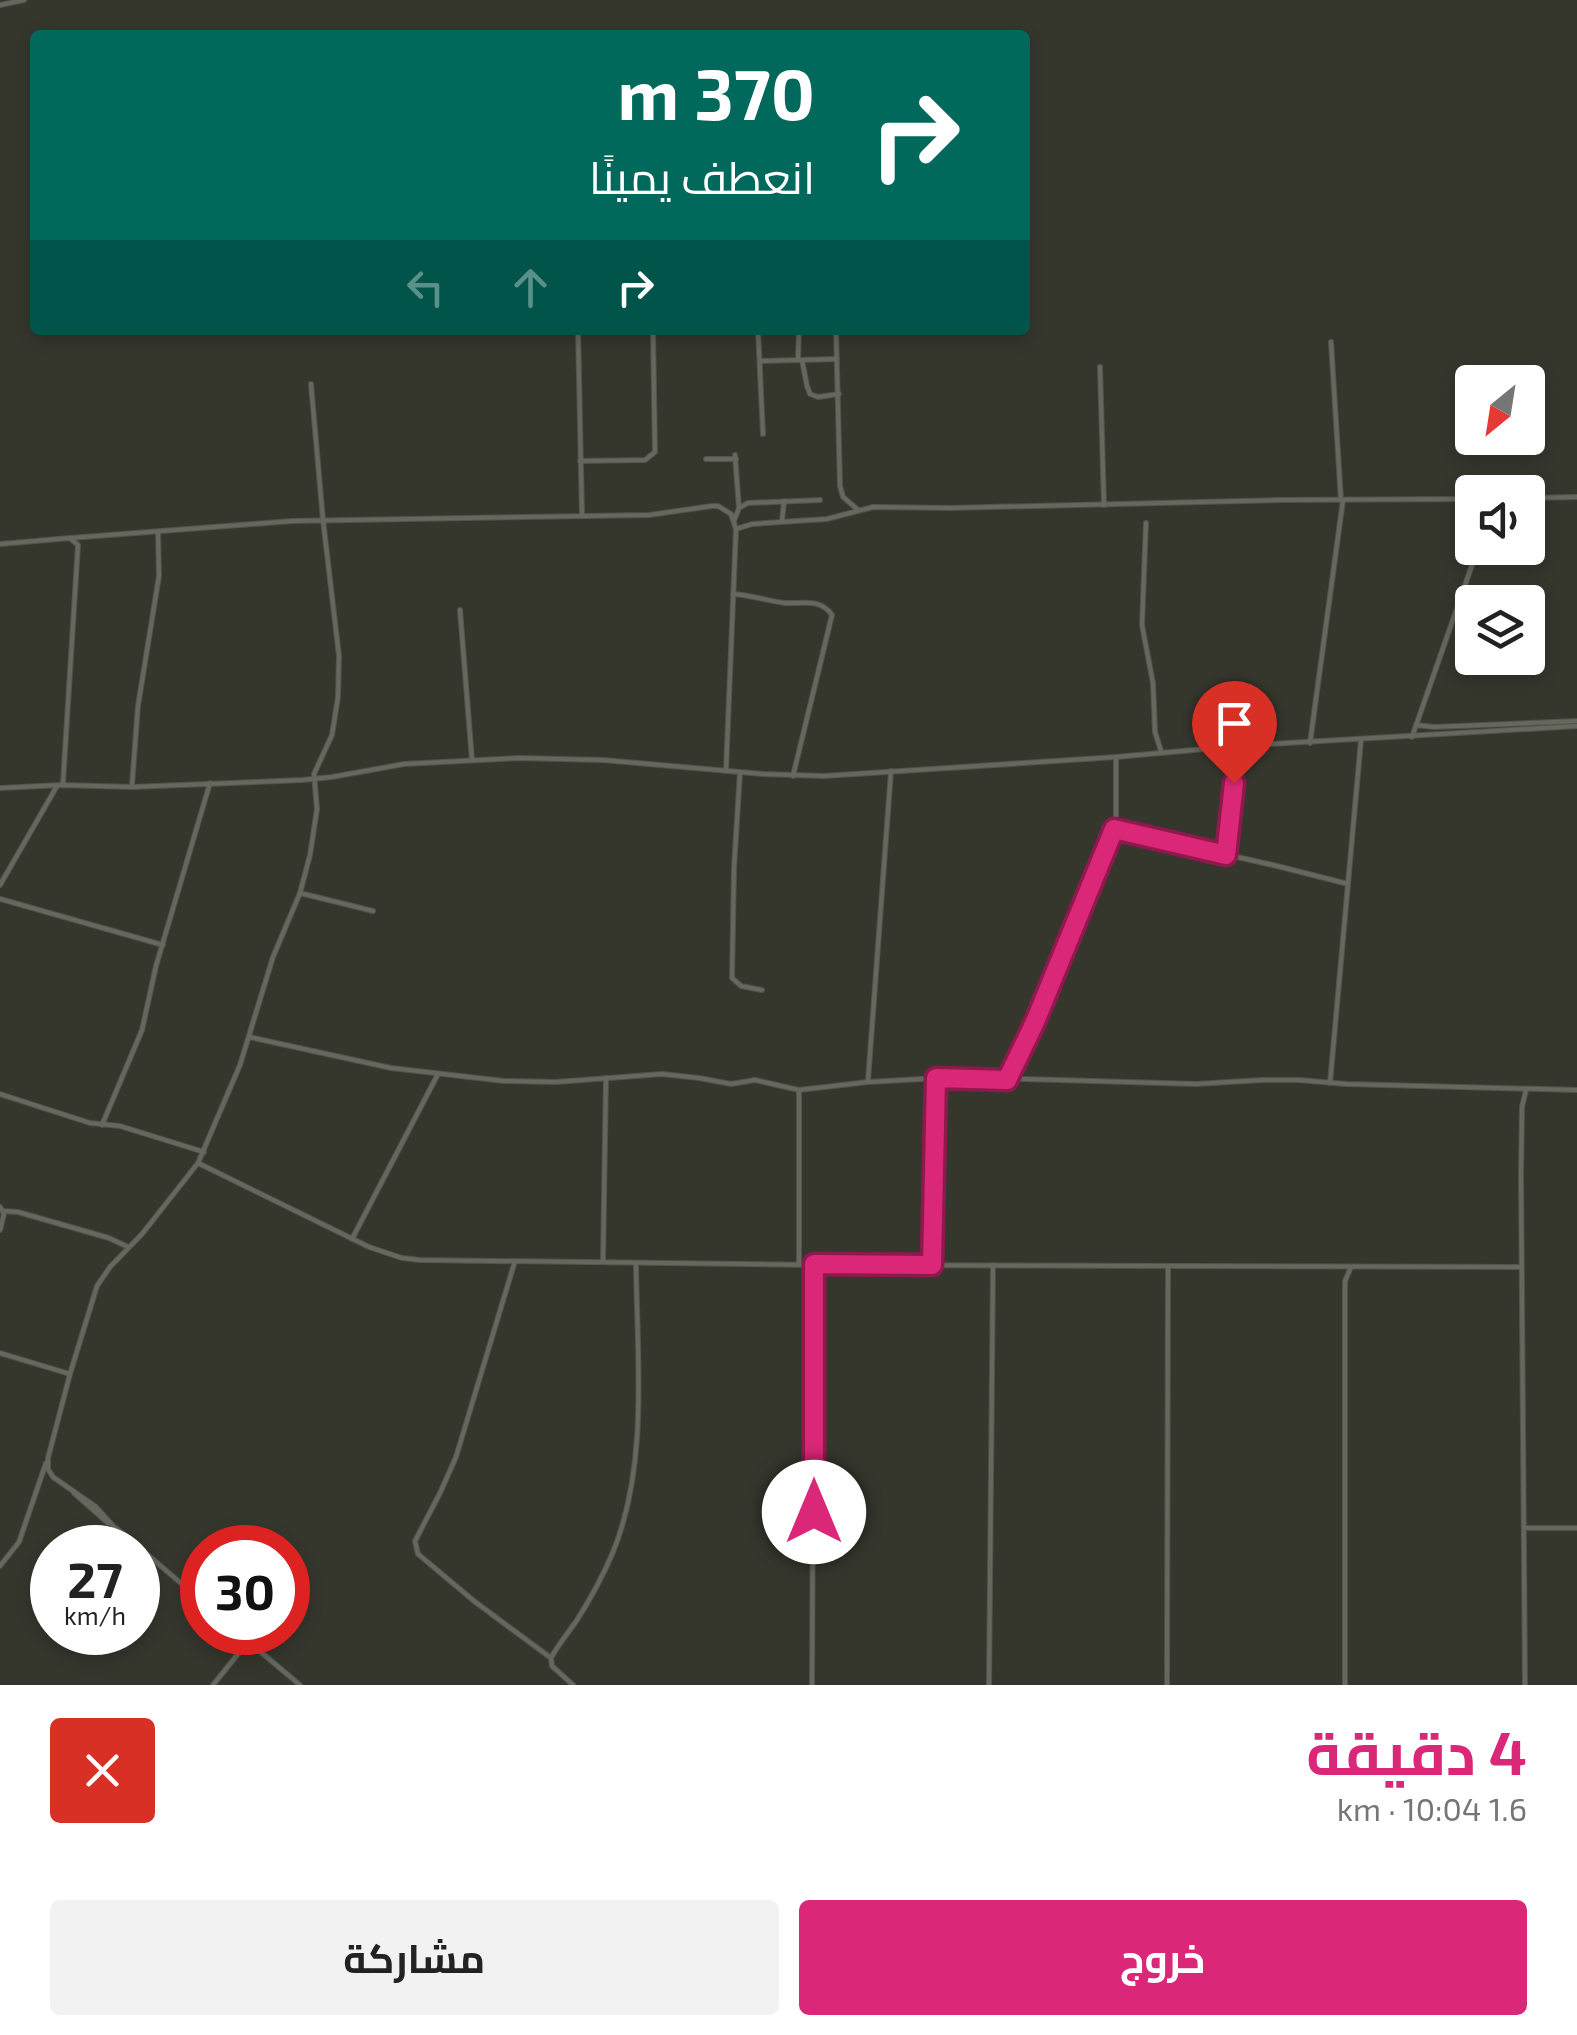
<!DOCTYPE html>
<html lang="ar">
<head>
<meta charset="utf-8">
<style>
	body { margin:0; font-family:"Exo 2",Cairo,sans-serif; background:#f2f2f2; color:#222; direction:rtl; height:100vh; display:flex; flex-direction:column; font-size:38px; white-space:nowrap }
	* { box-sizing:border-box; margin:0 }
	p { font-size:32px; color:#767676 }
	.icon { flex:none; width:55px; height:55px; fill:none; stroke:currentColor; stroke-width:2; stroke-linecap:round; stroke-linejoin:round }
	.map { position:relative; height:1685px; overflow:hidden; direction:ltr }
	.side { display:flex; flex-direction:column; background:#fff; flex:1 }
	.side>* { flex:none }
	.top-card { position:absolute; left:30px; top:30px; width:1000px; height:305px; border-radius:10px; box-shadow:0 5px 15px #0003; direction:rtl; background:#00695c; color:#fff; overflow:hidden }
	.needle { width:65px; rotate:210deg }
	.tools { position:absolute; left:1455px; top:365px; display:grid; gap:20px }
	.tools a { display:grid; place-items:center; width:90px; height:90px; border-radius:10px; background:#fff; box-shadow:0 5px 15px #0003; font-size:50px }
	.speed { position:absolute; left:30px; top:1525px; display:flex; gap:20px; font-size:50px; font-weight:700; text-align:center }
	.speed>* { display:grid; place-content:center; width:130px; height:130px; border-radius:50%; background:#fff; box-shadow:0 5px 15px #0003; line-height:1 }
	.speed small { font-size:25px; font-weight:400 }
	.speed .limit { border:15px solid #d22; background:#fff; color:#111 }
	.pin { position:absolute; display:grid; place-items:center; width:85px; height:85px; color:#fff; margin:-102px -42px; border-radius:50% 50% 50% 0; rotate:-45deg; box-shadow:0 0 10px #0007 }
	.pin .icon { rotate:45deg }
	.me { position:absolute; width:110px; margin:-55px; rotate:0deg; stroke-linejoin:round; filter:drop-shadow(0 0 8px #0008) }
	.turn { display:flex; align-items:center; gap:35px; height:210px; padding:0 50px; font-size:45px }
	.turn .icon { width:130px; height:130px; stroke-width:2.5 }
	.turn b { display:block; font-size:70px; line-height:85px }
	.lanes { display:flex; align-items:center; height:95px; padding:0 50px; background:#0003; justify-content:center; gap:50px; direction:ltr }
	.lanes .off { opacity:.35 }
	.round { display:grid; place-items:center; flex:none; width:105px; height:105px; border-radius:10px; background:#f2f2f2 }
	.summary { display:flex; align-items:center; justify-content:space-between; height:170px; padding:0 50px }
	h1 { font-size:60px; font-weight:700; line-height:75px; color:#db2777 }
	.cta { display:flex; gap:20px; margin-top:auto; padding:20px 50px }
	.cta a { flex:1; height:115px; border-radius:10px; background:#db2777; color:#fff; font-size:40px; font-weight:700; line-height:115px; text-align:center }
	.cta a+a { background:#f2f2f2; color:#222 }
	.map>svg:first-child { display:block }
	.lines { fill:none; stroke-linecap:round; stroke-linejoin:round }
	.street-casing { stroke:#52544b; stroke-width:6 }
	.street { stroke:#66685d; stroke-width:4 }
	.route-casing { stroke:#8e194d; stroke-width:25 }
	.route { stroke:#db2777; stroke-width:18 }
</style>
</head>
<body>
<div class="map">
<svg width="1577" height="1685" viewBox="0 0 1577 1685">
	<rect width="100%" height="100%" fill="#35372d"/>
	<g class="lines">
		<defs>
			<g id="street">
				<path d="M0 5 24 0"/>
				<path d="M578 330 582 515"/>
				<path d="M758 330 763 434"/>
				<path d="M836 330 840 486 843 497 857 509"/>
				<path d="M1331 342 1341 500"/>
				<path d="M798 360 799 330"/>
				<path d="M802 360 807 386 810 394 818 397 839 394"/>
				<path d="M760 361 837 359"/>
				<path d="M1100 367 1104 505"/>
				<path d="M735 455 739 508"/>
				<path d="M706 459H736"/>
				<path d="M580 461 645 460 655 452 653 330"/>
				<path d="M1528 498 1577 497"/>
				<path d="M734 521 739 508 748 503 820 500"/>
				<path d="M782 521 784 501"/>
				<path d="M1146 523 1142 625 1153 683 1155 732 1161 751"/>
				<path d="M736 529 752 524 827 519 873 507 951 508 1279 500 1472 499"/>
				<path d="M70 538 292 521 649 515 712 506H718L731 514 736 529 726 771"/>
				<path d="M0 544 70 538 78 545 63 783"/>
				<path d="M733 594C751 595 768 601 785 603 802 604 821 598 832 615L793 776"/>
				<path d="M460 610 472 760"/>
				<path d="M1416 725 1434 727 1577 721"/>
				<path d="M1412 737 1478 548"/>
				<path d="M1310 743 1343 500"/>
				<path d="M740 772 734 868 732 978 741 986 762 990"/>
				<path d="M132 785 138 706 159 576 158 532"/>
				<path d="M0 788 62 785 132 787 302 780 332 777 404 764 518 758 603 760 763 774 824 776 1116 757 1238 746 1577 726"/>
				<path d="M1114 829 1277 866 1348 884"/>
				<path d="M1226 855 1238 746"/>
				<path d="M0 885 57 786"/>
				<path d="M300 893 373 911"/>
				<path d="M0 899 163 945"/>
				<path d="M249 1037 391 1068 504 1081 556 1082 662 1074 699 1078 731 1084 755 1080 799 1090 868 1082 957 1077 1196 1084 1262 1080H1299L1346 1084 1577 1090"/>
				<path d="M1007 1080 1035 1021 1114 829 1116 816V757"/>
				<path d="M868 1081 891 771"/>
				<path d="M1330 1083 1361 740"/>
				<path d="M799 1090V1264"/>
				<path d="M0 1094 90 1123 120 1126 204 1152"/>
				<path d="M102 1125 142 1030 156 966 210 783"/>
				<path d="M198 1163 369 1247 402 1258 420 1260 814 1265 1521 1267"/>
				<path d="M0 1207 4 1214 0 1230"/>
				<path d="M3 1211 18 1212 109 1238 128 1247"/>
				<path d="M352 1239 438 1074"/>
				<path d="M515 1261 456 1457 440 1493 415 1541 418 1554 474 1601 551 1658"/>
				<path d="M603 1261 606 1078"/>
				<path d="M932 1265 937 1077"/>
				<path d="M0 1353 70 1374"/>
				<path d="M74 1493 108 1523"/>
				<path d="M115 1528 96 1507 53 1477 48 1469V1458L70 1374 97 1286 110 1267 142 1234 198 1163 240 1065 273 957 300 893 310 855 317 809 314 774 332 735 338 697 339 656 323 520 311 384"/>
				<path d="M116 1528 202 1601"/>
				<path d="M1524 1528H1577"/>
				<path d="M0 1566 19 1542 46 1463"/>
				<path d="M244 1638 300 1685"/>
				<path d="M213 1685 242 1649 244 1642 239 1632"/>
				<path d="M573 1685 552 1666 551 1658C558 1645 568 1633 577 1620 591 1598 603 1576 613 1552 649 1464 637 1357 636 1263"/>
				<path d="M812 1685 814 1265"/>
				<path d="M989 1685 993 1265"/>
				<path d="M1167 1685 1168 1267"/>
				<path d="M1345 1685V1281L1351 1267"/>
				<path d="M1525 1685 1521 1174 1522 1107 1526 1090"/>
			</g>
		</defs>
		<use href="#street" class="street-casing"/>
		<use href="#street" class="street"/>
	</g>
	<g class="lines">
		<defs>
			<path id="route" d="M814 1512V1264L932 1265 936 1078 1007 1080 1035 1022 1114 829 1226 855 1234 783"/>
		</defs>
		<use href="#route" class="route-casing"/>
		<use href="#route" class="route"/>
	</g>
</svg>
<div class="tools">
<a><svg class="needle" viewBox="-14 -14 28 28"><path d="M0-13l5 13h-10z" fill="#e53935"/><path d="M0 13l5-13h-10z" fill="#767676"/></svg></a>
<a><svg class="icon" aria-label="sound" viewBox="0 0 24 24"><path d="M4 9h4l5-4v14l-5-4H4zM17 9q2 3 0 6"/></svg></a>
<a><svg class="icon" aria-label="layers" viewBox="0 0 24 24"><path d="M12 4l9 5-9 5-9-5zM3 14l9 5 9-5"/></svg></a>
</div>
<div class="speed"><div>27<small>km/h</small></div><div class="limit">30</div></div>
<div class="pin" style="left:1234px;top:783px;background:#d93025"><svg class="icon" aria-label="arrive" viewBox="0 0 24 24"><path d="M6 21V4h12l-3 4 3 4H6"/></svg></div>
<svg class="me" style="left:814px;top:1512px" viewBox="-20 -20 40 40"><circle r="19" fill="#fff"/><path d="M0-13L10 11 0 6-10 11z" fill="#db2777"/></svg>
<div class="top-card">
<div class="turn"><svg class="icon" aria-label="right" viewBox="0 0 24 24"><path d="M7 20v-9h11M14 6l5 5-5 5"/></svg><div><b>370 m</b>انعطف يمينًا</div></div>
<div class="lanes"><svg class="icon off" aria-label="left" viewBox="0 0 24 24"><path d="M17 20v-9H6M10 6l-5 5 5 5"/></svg><svg class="icon off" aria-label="ahead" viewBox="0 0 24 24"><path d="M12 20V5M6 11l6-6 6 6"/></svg><svg class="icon" aria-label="right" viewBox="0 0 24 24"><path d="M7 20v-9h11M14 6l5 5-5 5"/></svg></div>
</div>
</div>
<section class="side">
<div class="summary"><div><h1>4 دقيقة</h1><p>1.6 km · 10:04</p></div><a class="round" style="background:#d93025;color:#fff"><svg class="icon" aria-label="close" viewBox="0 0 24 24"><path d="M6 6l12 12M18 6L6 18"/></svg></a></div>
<div class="cta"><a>خروج</a><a>مشاركة</a></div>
</section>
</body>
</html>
